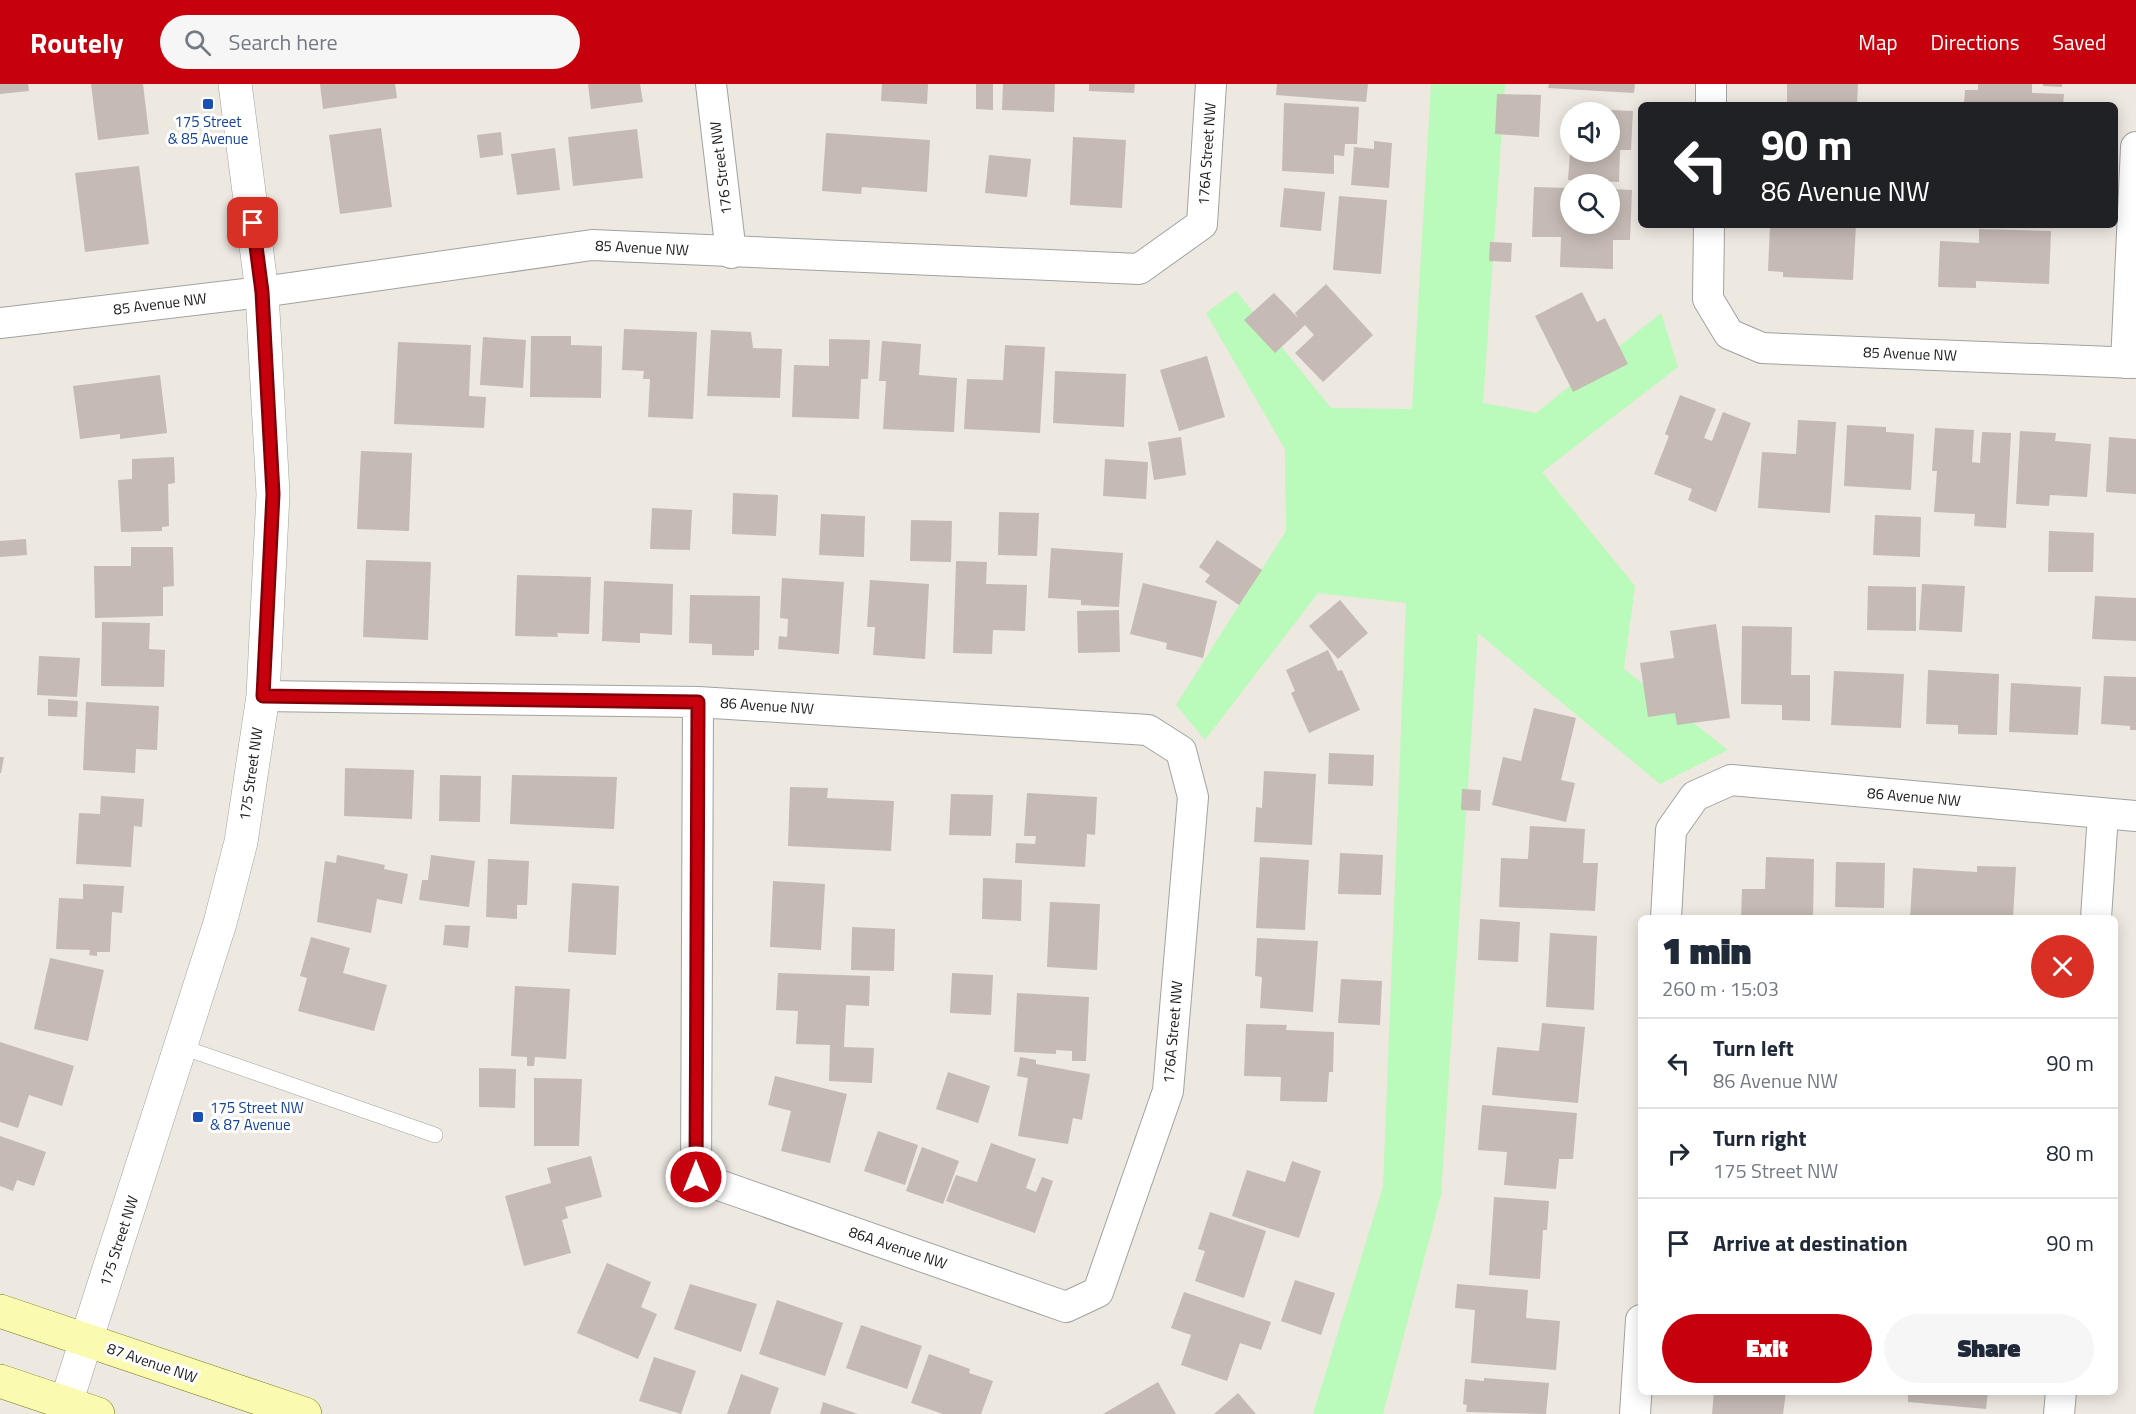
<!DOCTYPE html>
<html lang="en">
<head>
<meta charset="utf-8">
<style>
	body { margin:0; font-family:"Titillium Web",sans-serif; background:#f6f6f7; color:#1f2937; height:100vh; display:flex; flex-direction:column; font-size:22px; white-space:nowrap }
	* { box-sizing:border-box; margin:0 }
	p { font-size:20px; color:#747a83 }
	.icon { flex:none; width:33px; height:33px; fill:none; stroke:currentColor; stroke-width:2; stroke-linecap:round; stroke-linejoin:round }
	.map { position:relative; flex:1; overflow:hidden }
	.panel { position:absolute; left:1638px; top:831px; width:480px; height:480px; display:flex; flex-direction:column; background:#fff; border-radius:9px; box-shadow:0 3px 15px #0003 }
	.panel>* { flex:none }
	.top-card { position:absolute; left:1638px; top:18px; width:480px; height:126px; border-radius:9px; box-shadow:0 3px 15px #0003; background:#202124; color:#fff; overflow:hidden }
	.tools { position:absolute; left:1560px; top:18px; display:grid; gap:12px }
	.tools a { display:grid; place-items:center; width:60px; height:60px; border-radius:50%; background:#fff; box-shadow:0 3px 15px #0003; font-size:30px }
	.pin { position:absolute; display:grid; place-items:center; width:51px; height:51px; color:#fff; margin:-26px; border-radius:12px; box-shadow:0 3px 9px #0006 }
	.me { position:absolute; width:66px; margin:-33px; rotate:0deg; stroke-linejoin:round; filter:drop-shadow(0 0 4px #0008) }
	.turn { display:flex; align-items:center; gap:21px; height:126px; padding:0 24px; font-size:27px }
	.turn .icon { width:78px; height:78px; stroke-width:2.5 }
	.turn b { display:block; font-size:42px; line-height:51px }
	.round { display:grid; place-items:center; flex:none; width:63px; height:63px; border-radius:32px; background:#f6f6f7 }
	.summary { display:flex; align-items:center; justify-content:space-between; height:102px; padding:0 24px }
	h1 { font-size:36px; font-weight:800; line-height:45px }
	.cta { display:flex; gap:12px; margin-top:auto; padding:12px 24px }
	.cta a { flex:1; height:69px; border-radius:36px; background:#c7000d; color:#fff; font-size:24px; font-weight:800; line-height:69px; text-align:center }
	.cta a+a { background:#f6f6f7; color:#1f2937 }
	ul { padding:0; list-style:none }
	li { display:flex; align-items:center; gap:18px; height:90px; padding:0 24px; border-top:2px solid #e0e1e3 }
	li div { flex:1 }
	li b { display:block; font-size:22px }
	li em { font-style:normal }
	header { display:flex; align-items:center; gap:36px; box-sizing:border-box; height:84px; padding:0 30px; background:#c7000d; color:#fff }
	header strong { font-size:28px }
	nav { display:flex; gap:33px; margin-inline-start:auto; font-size:21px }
	.search { width:420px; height:54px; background:#f6f6f7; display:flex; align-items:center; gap:15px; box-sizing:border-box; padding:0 21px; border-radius:33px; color:#747a83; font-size:22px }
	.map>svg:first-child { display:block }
	.park { fill:#bafabb }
	.building { fill:#c5bab4 }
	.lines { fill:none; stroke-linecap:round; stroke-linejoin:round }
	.service-casing { stroke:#a2a2a2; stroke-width:16 }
	.minor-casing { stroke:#a2a2a2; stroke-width:32 }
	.tertiary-casing { stroke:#a2a2a2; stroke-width:34 }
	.secondary-casing { stroke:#6d7302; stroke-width:34 }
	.service { stroke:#fff; stroke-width:15 }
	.minor { stroke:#fff; stroke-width:30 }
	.tertiary { stroke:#fff; stroke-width:33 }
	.secondary { stroke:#fbfab1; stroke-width:33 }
	.route-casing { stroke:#810008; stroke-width:15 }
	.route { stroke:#c7000d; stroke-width:10 }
	.transit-dot { fill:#1a4fb4; stroke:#fff; stroke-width:2 }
	.labels { text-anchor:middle; stroke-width:6; stroke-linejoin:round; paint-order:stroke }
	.transit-label { font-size:15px; fill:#164399; stroke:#fff }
	.street-label { font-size:15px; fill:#1b1b1b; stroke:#fff }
</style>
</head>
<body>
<header>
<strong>Routely</strong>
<div class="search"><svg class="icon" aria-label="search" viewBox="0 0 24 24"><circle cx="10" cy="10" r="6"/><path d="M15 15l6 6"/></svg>Search here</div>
<nav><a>Map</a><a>Directions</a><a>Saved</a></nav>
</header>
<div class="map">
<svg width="2136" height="1330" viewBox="0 0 2136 1330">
	<rect width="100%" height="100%" fill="#ede8e0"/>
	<path class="park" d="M1431 0H1505L1483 319 1536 329 1661 229 1678 283 1542 388 1635 502 1624 585 1728 666 1660 700 1478 549 1441 1111 1383 1330H1313L1383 1103 1406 519 1318 509 1205 656 1176 621 1286 447 1285 365 1206 229 1236 207 1331 324 1412 325Z"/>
	<g class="building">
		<path d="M0 0H28L29 7 0 10Z"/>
		<path d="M91 0H143L149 50 98 56Z"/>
		<path d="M320 0H395L397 14 323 25Z"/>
		<path d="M588 0H640L643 18 591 25Z"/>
		<path d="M882 0H928L927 20 881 17Z"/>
		<path d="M976 0H993V26L976 25Z"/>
		<path d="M1003 0H1055L1054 28 1002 26Z"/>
		<path d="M1089 0H1135L1134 9 1089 7Z"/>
		<path d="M1277 0H1368L1366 18 1276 11Z"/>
		<path d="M1549 0H1635L1634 9 1548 4Z"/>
		<path d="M1787 0H1858L1857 21H1787Z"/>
		<path d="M1978 0H2032V9L2064 10 2063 21H1964L1965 6H1978Z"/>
		<path d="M2043 0H2062V3L2043 2Z"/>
		<path d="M1497 10 1541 11 1539 53 1495 50Z"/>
		<path d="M1284 19 1359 23 1357 60H1345L1344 72 1334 71V90L1282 87Z"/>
		<path d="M1571 24 1633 27 1631 66H1620L1619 98 1568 96 1570 68H1610V28H1571Z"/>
		<path d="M381 44 392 123 340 130 329 51Z"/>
		<path d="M637 45 643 94 573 102 568 53Z"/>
		<path d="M501 48 503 71 480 74 477 51Z"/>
		<path d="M826 49 930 56 927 108 862 103 861 110 822 107Z"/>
		<path d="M1073 53 1126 56 1122 124 1070 121Z"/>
		<path d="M1374 57 1392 59 1389 104 1351 101 1354 63 1374 65Z"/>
		<path d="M555 64 560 106 517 111 511 70Z"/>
		<path d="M989 71 1031 75 1027 113 985 109Z"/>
		<path d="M139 82 149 160 85 168 75 89Z"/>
		<path d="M1534 103 1570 104V140H1610V105L1632 106 1630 156H1613V185L1560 183 1561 153H1532Z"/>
		<path d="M1284 104 1325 108 1321 147 1280 143Z"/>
		<path d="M1339 112 1387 116 1381 190 1333 186Z"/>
		<path d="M1770 141H1856L1853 196 1783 193V188L1768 187Z"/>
		<path d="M1979 145 2051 147 2049 200 1976 197V204L1938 203 1940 157 1979 159Z"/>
		<path d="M1490 158 1512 159 1511 178 1489 177Z"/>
		<path d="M1326 200 1373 251 1323 298 1295 269 1314 251 1305 241 1275 269 1244 236 1274 209 1299 235 1295 229Z"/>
		<path d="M1582 208 1597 238 1605 234 1628 280 1573 308 1535 232Z"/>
		<path d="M624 245 697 248 693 335 648 333 650 295H643L644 287 622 286Z"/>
		<path d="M711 246 751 248 753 264 782 265 780 314 707 312Z"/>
		<path d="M531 252H571V261L602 262 601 314 530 313Z"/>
		<path d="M483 253 526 256 523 304 480 301Z"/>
		<path d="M829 255 870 256 868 295H861L859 335 792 333 794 281 829 282Z"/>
		<path d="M882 257 921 260 919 291 957 294 954 348 883 345 886 297H879Z"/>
		<path d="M398 258 471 261 469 312 486 313 484 344 394 340Z"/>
		<path d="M1005 261 1045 263 1040 349 964 345 967 295 1003 296Z"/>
		<path d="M1207 272 1225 333 1179 347 1160 286Z"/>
		<path d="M1055 287 1126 290 1124 343 1053 339Z"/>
		<path d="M160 291 167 349 120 355V350L80 355 73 302Z"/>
		<path d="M1680 311 1716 325 1704 354 1712 357 1723 328 1751 339 1716 428 1688 416 1692 405 1654 390 1669 352 1665 350Z"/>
		<path d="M1798 336 1836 338 1830 429 1758 424 1762 368 1796 370Z"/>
		<path d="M1847 341 1886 343V348L1914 350 1911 406 1844 402Z"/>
		<path d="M1935 344 1974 346 1972 378 1980 379 1982 348 2011 349 2006 444 1974 442 1975 430 1934 428 1937 387H1932Z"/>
		<path d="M2020 347 2056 349 2055 357 2091 360 2087 413 2050 411 2049 422 2016 420Z"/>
		<path d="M1181 353 1186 391 1154 396 1148 358Z"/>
		<path d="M2109 353 2136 355V410L2106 408Z"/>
		<path d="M361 367 412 369 409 447 357 445Z"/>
		<path d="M174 373 175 399 168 400 169 442 162 443V447L121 448 118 396 132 395V375Z"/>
		<path d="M1105 375 1148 378 1146 415 1103 412Z"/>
		<path d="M733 409 778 411 776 452 732 450Z"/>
		<path d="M652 424 692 426 690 466 650 465Z"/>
		<path d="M999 428 1039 429 1037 472 998 471Z"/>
		<path d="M821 430 865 432 864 473 819 471Z"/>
		<path d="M1875 431 1921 433 1920 473 1873 471Z"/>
		<path d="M911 436 952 437 951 478 910 477Z"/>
		<path d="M2049 447 2094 449 2093 488H2048Z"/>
		<path d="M26 455 27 471 0 473V457Z"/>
		<path d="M1217 456 1262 486 1239 521 1205 498 1210 491 1199 483Z"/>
		<path d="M131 463H173L174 502 163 503V532L95 534 94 482H131Z"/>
		<path d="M1051 464 1123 469 1119 523 1081 521V516L1048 514Z"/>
		<path d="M366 476 431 478 428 556 363 553Z"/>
		<path d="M956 477 987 478 986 500 1027 501 1025 547 993 546 992 570 953 569Z"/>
		<path d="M517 491 591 493 589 550 557 549 558 553 515 552Z"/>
		<path d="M782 494 844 498 839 570 778 565 779 552 787 553 788 535 780 534Z"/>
		<path d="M870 496 929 500 925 575 873 571 875 543H867Z"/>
		<path d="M604 497 673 500 672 551 640 549V559L602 557Z"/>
		<path d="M1143 499 1217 517 1203 574 1166 565 1167 559 1130 550Z"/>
		<path d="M1922 500 1965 502 1962 548 1919 546Z"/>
		<path d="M1868 502 1916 503V547L1867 546Z"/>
		<path d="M690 511 760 512 759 566H754V572L712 571V560L689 559Z"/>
		<path d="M2095 512 2136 514V557L2092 555Z"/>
		<path d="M1340 516 1368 549 1338 575 1309 542Z"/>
		<path d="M1119 526 1120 568 1078 569 1077 527Z"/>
		<path d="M102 538 150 539 149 565 165 566 164 603 101 602Z"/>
		<path d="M1716 540 1730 634 1677 641 1675 629 1648 633 1640 579 1674 574 1670 547Z"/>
		<path d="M1742 542 1792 543 1791 591H1810V637L1782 636V621L1741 620Z"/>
		<path d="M1328 566 1338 587 1342 586 1360 626 1309 649 1291 609 1295 607 1286 586Z"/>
		<path d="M39 572 80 574 77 613 37 611Z"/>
		<path d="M1928 586 1999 590 1997 651 1958 650V641L1926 640Z"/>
		<path d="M1834 587 1904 590 1901 644 1831 641Z"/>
		<path d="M2104 592 2136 593V646H2130V642L2101 640Z"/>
		<path d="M2011 599 2081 603 2078 651 2009 648Z"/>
		<path d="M48 615 78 617 77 633 48 632Z"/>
		<path d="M86 618 159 622 157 666 136 665 135 689 83 686Z"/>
		<path d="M1534 624 1576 634 1561 696 1575 699 1566 738 1492 721 1503 673 1521 677Z"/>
		<path d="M1329 669 1374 671 1373 702 1328 700Z"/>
		<path d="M0 673H4L1 689H0Z"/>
		<path d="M345 684 414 686 412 735 344 732Z"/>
		<path d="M1264 687 1316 690 1312 761 1254 758 1256 723 1262 724Z"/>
		<path d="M440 691 481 692 480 738 439 737Z"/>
		<path d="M512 691 617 693 614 745 510 740Z"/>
		<path d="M790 703 828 704 827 714 894 717 891 767 788 762Z"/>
		<path d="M1462 705 1481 706 1480 727 1461 726Z"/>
		<path d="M1027 709 1097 713 1095 751 1087 750 1085 783 1015 779 1016 759 1035 760 1036 752H1024Z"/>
		<path d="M951 710 993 711 991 752 949 751Z"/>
		<path d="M101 712 144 715 142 743 134 742 131 783 76 780 79 729 100 730Z"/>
		<path d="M1530 742 1585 745 1583 779H1598L1595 827 1499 823 1501 774 1528 775Z"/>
		<path d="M1340 769 1383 771 1381 811 1338 810Z"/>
		<path d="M337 771 385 781 384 785 408 790 402 820 377 815 371 849 317 838 325 777 336 779Z"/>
		<path d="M431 771 475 777 469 823 419 816 422 796H428Z"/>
		<path d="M1260 773 1309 776 1305 846 1256 844Z"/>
		<path d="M1766 773 1814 775 1813 834H1741L1742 805H1765Z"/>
		<path d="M488 775 529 777 527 821H517V835L486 833Z"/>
		<path d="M1836 778 1885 779 1884 824 1835 823Z"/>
		<path d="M1977 782 2016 783 2013 834H1910L1913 784 1977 788Z"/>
		<path d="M983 794 1022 796 1021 837 982 835Z"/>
		<path d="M773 797 825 800 821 866 770 863Z"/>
		<path d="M572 799 619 802 616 871 568 868Z"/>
		<path d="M83 800 124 802 122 829 112 828 110 868H97V872L89 871 90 866 56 865 59 814 83 815Z"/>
		<path d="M1050 818 1100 820 1097 886 1047 883Z"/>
		<path d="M1480 835 1520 838 1518 878 1478 876Z"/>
		<path d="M445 841 470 842 468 864 443 861Z"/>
		<path d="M852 843 895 845 894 887 851 886Z"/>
		<path d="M1550 849 1597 852 1594 926 1546 923Z"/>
		<path d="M311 853 350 864 343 889 387 901 374 947 298 927 307 894 300 892Z"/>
		<path d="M1257 854 1318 857 1313 928 1260 924 1262 893 1255 892Z"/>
		<path d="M50 874 104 886 88 957 34 945Z"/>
		<path d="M778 889 870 892 869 922 846 921 844 963 874 964 872 999 829 997 830 961 796 960 798 927 776 926Z"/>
		<path d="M952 889 993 891 991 931 950 929Z"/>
		<path d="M1341 895 1382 897 1380 941 1338 939Z"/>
		<path d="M515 902 570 905 566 975 535 973 534 982H527V973L511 972Z"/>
		<path d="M1017 909 1089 913 1086 977H1072V967L1056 966V970L1014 968Z"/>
		<path d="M1542 939 1585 943 1578 1019 1492 1011 1497 963 1539 967Z"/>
		<path d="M1246 940 1287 941 1286 946 1334 948 1333 988H1329L1327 1018 1280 1017 1281 993 1244 992Z"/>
		<path d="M0 958 74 982 62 1022 29 1011 18 1044 0 1038Z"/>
		<path d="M1020 973 1036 976V980L1090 990 1082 1036 1073 1034 1068 1060 1018 1052 1028 994 1017 992Z"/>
		<path d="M479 984 516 985 515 1024 479 1023Z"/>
		<path d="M948 988 990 1002 978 1039 936 1025Z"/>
		<path d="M775 992 847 1010 830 1079 781 1067 791 1027 768 1021Z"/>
		<path d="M534 994 582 995 579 1062H534Z"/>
		<path d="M1482 1021 1577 1029 1573 1075H1559L1556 1105 1504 1101 1507 1068 1478 1066Z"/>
		<path d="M878 1047 918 1061 905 1101 864 1087Z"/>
		<path d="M0 1052 46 1068 34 1102 17 1096 13 1107 0 1102Z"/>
		<path d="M991 1059 1036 1075 1026 1104 1036 1108 1042 1093 1053 1097 1035 1149 946 1117 956 1091 977 1098Z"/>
		<path d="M922 1063 959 1077 943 1120 906 1107Z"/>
		<path d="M591 1072 602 1113 565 1123 568 1134 562 1136 571 1169 524 1182 505 1112 551 1099 547 1084Z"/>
		<path d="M1292 1077 1321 1087 1299 1154 1232 1132 1247 1086 1285 1098Z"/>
		<path d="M1494 1113 1549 1117 1547 1146H1543L1540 1195 1489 1191Z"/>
		<path d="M1210 1128 1266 1147 1244 1214 1195 1197 1205 1167 1198 1165Z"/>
		<path d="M607 1179 651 1198 641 1223 657 1230 638 1275 577 1249Z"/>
		<path d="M1295 1196 1335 1209 1321 1251 1281 1237Z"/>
		<path d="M690 1200 757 1220 741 1268 674 1245Z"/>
		<path d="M1457 1200 1528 1206 1526 1234 1560 1237 1556 1286 1471 1279 1475 1226 1455 1224Z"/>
		<path d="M1184 1208 1271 1238 1261 1266 1240 1259 1227 1297 1181 1281 1191 1251 1171 1244Z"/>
		<path d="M777 1216 843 1239 825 1292 759 1270Z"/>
		<path d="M861 1241 922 1262 907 1305 846 1284Z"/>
		<path d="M929 1270 970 1285 969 1289 993 1297 981 1330H943L911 1319Z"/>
		<path d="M654 1273 696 1287 681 1330 639 1317Z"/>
		<path d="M741 1290 779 1304 770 1330H727Z"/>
		<path d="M1484 1294 1549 1299 1546 1330 1466 1328 1467 1321 1463 1320 1465 1295 1484 1297Z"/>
		<path d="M1158 1298 1176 1330H1103Z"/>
		<path d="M1714 1308H1786L1783 1330H1712Z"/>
		<path d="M1908 1308H1988L1986 1325 1908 1318Z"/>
		<path d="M1238 1309 1256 1330H1214Z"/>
		<path d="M823 1318 858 1330H820Z"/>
	</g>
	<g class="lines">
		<defs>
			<path id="service" d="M182 963 435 1051"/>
			<g id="minor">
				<path d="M711 0 731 169"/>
				<path d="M1711 21V0"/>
				<path d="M1709 141 1708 215 1729 250 1762 264 2136 279"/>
				<path d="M0 239 262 208 592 161 1139 185 1202 140 1211 0"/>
				<path d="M2126 279 2136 63"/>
				<path d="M263 612 698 618 1148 646 1181 667 1193 713 1168 1007 1098 1208 1066 1223 696 1093 698 618"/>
				<path d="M1666 834 1671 746 1695 712 1731 696 2136 732"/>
				<path d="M2096 834 2103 730"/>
				<path d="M1635 1330 1641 1236"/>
				<path d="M2059 1330 2061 1308"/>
			</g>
			<path id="tertiary" d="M66 1319 220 839 241 758 263 612 273 410 262 208 235 0"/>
			<g id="secondary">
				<path d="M0 1227 305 1330"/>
				<path d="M0 1297 98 1330"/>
			</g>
		</defs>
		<use href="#service" class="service-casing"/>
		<use href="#minor" class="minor-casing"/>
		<use href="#tertiary" class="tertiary-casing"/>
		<use href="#secondary" class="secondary-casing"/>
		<use href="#service" class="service"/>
		<use href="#minor" class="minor"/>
		<use href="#tertiary" class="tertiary"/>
		<use href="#secondary" class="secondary"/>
	</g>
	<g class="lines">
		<defs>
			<path id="route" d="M253 139 262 208 273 410 263 612 698 618 696 1093"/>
		</defs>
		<use href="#route" class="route-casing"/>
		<use href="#route" class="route"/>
	</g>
	<g class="transit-dot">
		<rect x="202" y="14" width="12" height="12" rx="3"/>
		<rect x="192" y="1027" width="12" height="12" rx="3"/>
	</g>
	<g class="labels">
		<g class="transit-label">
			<text x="208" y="43">175 Street<tspan x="208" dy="17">&amp; 85 Avenue</tspan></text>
			<text x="210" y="1029" text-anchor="start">175 Street NW<tspan x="210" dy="17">&amp; 87 Avenue</tspan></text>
		</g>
		<g class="street-label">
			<text transform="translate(1207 70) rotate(-86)" y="5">176A Street NW</text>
			<text transform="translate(721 84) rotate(-97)" y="5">176 Street NW</text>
			<text transform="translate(642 164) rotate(3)" y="5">85 Avenue NW</text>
			<text transform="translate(160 220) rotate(-7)" y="5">85 Avenue NW</text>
			<text transform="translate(1910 270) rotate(2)" y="5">85 Avenue NW</text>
			<text transform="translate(767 622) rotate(4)" y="5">86 Avenue NW</text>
			<text transform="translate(251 690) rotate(-82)" y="5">175 Street NW</text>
			<text transform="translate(1914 713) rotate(5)" y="5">86 Avenue NW</text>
			<text transform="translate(1173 948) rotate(-85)" y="5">176A Street NW</text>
			<text transform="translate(119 1157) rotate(-72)" y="5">175 Street NW</text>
			<text transform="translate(898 1164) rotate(19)" y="5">86A Avenue NW</text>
			<text transform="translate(152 1279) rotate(19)" y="5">87 Avenue NW</text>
		</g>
	</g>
</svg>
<div class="tools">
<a><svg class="icon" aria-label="sound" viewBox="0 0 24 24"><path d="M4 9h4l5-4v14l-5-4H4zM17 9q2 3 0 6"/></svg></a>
<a><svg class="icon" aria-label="search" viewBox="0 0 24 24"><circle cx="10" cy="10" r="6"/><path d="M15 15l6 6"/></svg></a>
</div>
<div class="pin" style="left:253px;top:139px;background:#d93025"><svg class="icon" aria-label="arrive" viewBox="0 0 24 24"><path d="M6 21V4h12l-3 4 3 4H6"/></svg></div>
<svg class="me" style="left:696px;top:1093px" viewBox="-20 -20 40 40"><circle r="17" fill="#c7000d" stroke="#fff" stroke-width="3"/><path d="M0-11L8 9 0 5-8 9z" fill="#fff"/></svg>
<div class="top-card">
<div class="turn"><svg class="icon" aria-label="left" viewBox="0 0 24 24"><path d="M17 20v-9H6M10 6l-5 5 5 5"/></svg><div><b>90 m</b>86 Avenue NW</div></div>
</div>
<section class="panel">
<div class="summary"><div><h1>1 min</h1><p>260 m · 15:03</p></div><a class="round" style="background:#d93025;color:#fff"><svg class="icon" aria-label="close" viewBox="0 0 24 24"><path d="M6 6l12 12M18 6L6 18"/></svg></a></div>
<ul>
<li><svg class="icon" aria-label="left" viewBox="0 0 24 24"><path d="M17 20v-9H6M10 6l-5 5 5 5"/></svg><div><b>Turn left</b><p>86 Avenue NW</p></div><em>90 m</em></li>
<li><svg class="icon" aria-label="right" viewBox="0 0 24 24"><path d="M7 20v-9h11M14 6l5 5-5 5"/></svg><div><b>Turn right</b><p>175 Street NW</p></div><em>80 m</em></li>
<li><svg class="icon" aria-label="arrive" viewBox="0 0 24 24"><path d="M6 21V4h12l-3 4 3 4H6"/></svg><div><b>Arrive at destination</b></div><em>90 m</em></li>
</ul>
<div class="cta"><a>Exit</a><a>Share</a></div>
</section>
</div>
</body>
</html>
